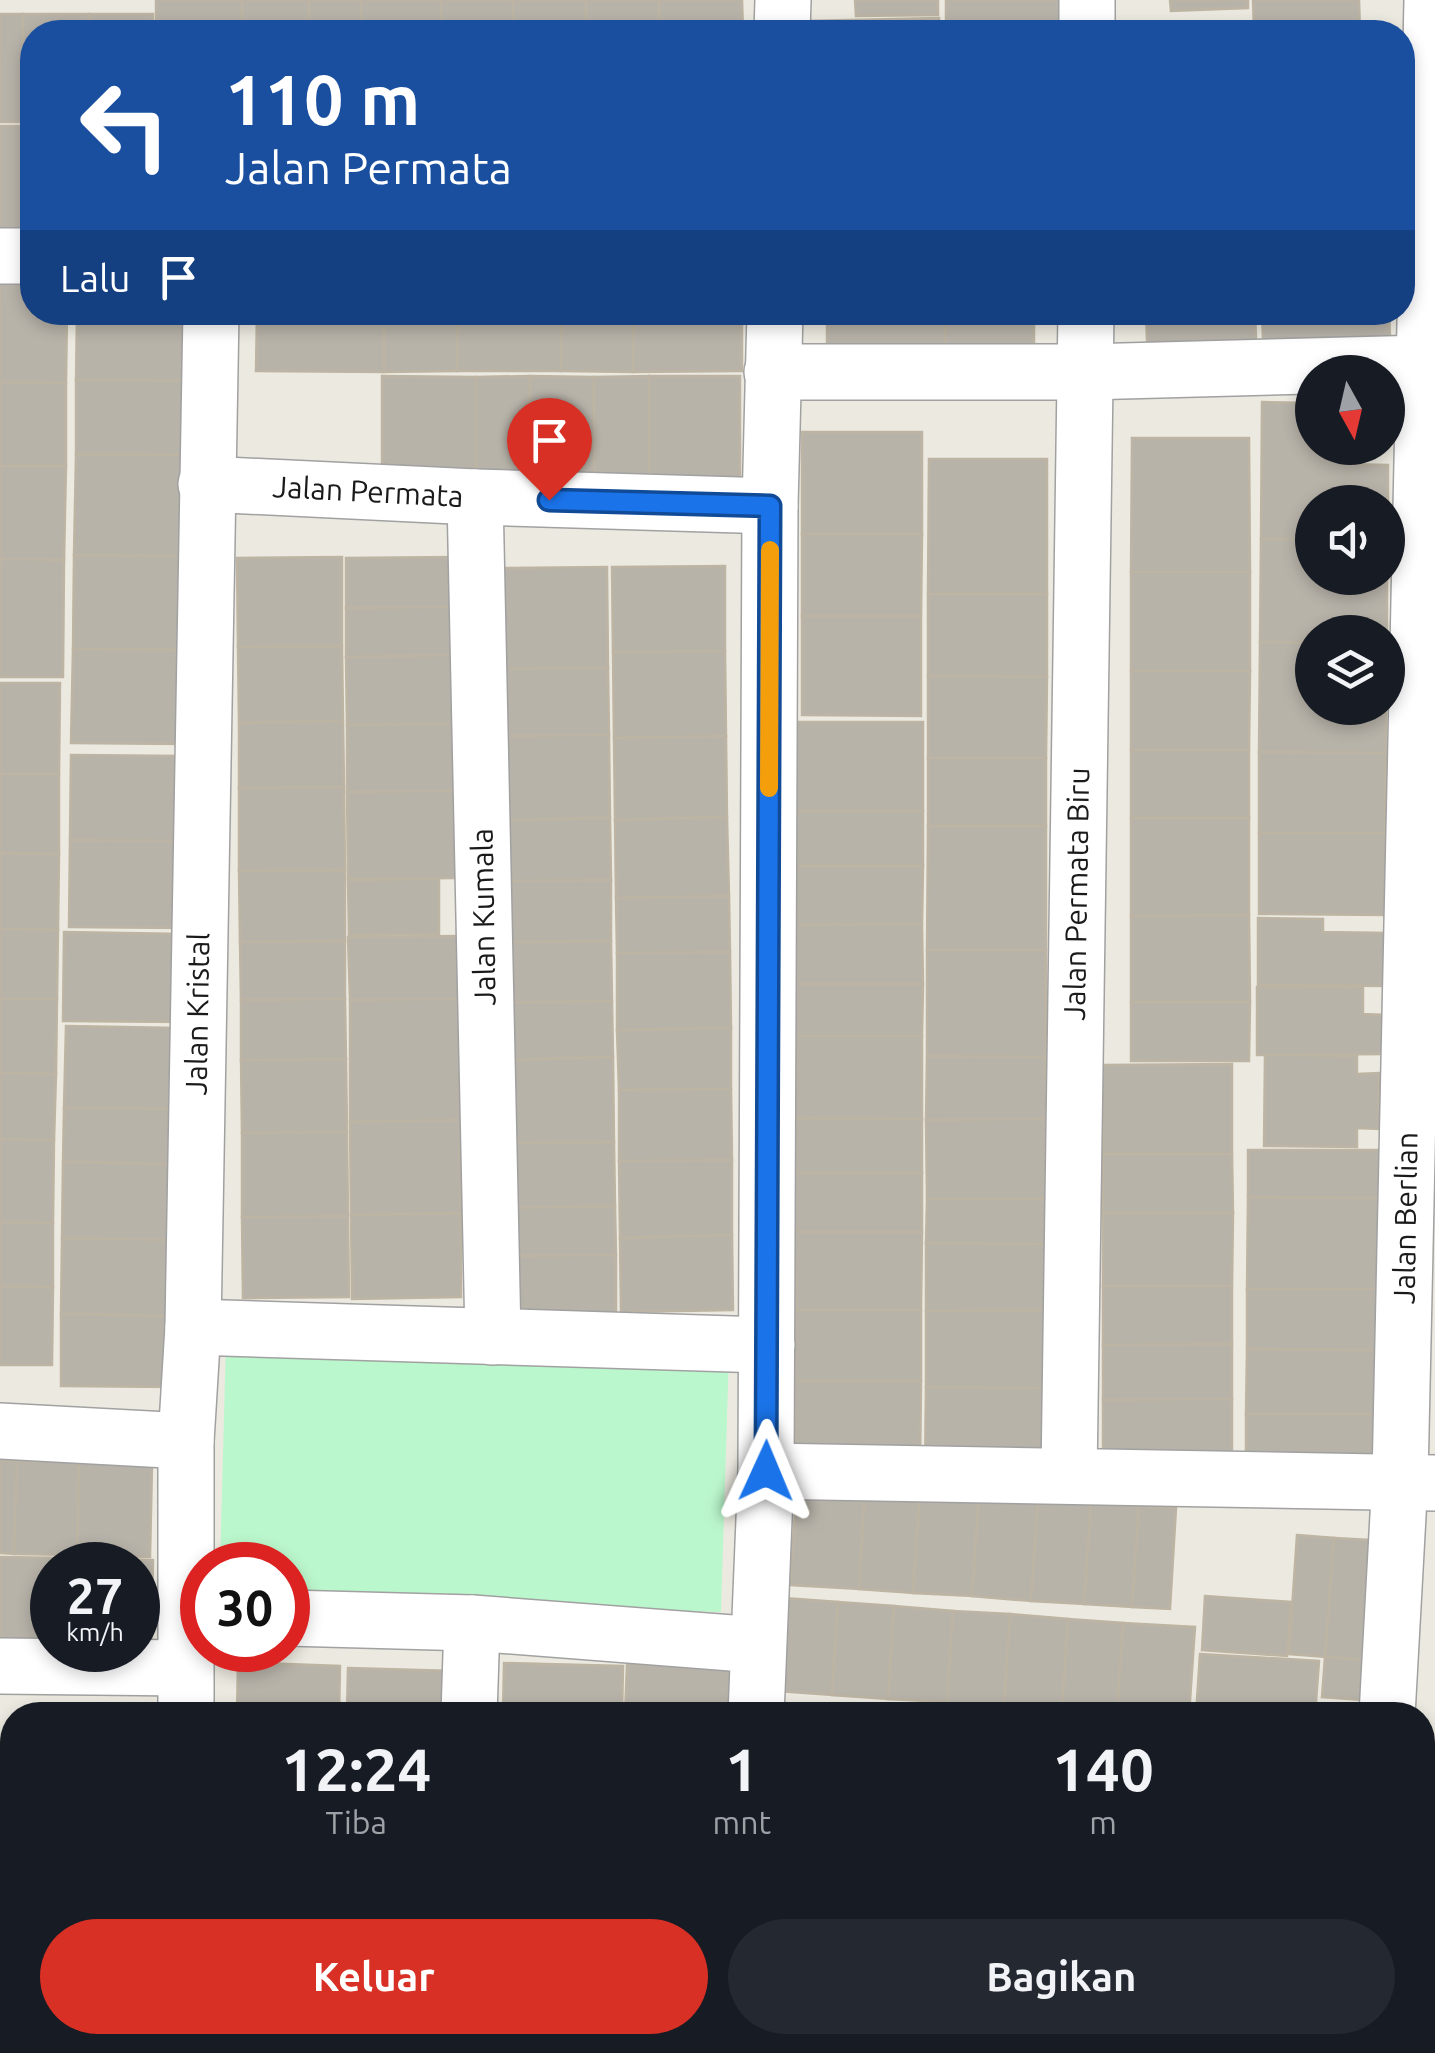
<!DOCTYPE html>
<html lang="id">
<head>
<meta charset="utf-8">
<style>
	body { margin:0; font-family:Ubuntu,sans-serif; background:#242831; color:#f1f3f6; height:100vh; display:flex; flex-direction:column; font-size:38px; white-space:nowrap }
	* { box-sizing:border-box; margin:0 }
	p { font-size:32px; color:#9ea1a6 }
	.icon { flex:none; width:55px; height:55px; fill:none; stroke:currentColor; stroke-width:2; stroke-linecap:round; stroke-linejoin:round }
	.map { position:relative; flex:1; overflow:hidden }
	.details { position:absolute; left:0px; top:1702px; width:1435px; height:352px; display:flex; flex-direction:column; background:#171b24; border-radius:40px 40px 0 0; box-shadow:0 5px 15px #0003 }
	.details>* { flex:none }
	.hud { position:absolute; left:20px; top:20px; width:1395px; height:305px; border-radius:40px; box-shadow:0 5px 15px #0003; background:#1a4fa0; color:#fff; overflow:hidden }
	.needle { width:65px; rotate:172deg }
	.fabs { position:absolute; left:1295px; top:355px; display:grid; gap:20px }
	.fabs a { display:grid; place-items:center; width:110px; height:110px; border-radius:50%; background:#171b24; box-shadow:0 5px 15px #0003; font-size:50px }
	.speed { position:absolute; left:30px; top:1542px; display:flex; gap:20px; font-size:50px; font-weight:700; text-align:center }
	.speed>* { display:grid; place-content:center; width:130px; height:130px; border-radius:50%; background:#171b24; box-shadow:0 5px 15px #0003; line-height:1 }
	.speed small { font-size:25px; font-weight:400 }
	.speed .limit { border:15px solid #d22; background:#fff; color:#111 }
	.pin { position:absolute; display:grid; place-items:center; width:85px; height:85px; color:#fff; margin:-102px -42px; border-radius:50% 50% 50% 0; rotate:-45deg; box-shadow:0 0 10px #0007 }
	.pin .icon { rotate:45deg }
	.me { position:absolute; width:110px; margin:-55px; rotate:1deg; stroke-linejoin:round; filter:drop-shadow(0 0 8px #0008) }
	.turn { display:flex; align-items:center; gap:35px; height:210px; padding:0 40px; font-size:45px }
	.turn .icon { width:130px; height:130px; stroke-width:2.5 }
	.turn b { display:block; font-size:70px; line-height:85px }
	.then { display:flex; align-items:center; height:95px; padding:0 40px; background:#0003; gap:20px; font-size:38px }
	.eta { display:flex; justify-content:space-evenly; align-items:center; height:170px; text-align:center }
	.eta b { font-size:60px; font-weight:700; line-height:70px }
	.action { display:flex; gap:20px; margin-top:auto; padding:20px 40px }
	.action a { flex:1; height:115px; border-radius:60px; background:#d93025; color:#fff; font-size:40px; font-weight:700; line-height:115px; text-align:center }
	.action a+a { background:#242831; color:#f1f3f6 }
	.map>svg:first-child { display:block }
	.park { fill:#bbf7cc }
	.building { fill:#b8b3a9; stroke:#bdb4a3; stroke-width:2.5 }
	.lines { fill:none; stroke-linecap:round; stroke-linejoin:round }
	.minor-casing { stroke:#a1a1a1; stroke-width:58 }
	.minor { stroke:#fff; stroke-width:55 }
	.route-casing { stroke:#114b97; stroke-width:25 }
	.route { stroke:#1a73e8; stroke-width:18 }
	.slow { stroke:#f59e0b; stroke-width:18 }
	.labels { text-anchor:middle; stroke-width:10; stroke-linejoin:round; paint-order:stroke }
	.street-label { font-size:30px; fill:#1a1a1a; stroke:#fff }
</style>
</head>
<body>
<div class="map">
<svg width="1435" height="2053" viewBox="0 0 1435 2053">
	<rect width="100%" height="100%" fill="#eceae0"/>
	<path class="park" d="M226 1341 729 1353 721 1612 288 1601V1565H220Z"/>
	<g class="building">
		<rect x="156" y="0" width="86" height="32"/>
		<rect x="242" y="0" width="67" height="32"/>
		<rect x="309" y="0" width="52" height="32"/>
		<rect x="361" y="0" width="80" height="32"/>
		<rect x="441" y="0" width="72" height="32"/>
		<rect x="513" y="0" width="73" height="32"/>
		<rect x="586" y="0" width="73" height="32"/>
		<path d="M659 0H742L743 32H659Z"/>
		<path d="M855 0H938V15L856 16Z"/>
		<path d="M946 0H1074V23L946 24Z"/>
		<path d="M1170 0H1248V8L1171 11Z"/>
		<path d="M1253 0H1359L1360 32H1254Z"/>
		<rect x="0" y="14" width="23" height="108"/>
		<path d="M23 14H89L90 32H32V122H23Z"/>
		<path d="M89 14H153V32H90Z"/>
		<path d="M939 18V32H806V21Z"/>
		<path d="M1074 23V32H946V24Z"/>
		<rect x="0" y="126" width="32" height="114"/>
		<path d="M0 269 32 270V312H67L66 383 0 382Z"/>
		<path d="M77 312H188L187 381 76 380Z"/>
		<path d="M257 312H384V372L256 371Z"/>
		<path d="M384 312H458L457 371 384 372Z"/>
		<path d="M458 312H562L561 371H457Z"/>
		<path d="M562 312H634L633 372 561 371Z"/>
		<path d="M634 312H742V371L633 372Z"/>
		<path d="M827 312H945L946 366 827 368Z"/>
		<path d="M945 312H1034V365L946 366Z"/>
		<path d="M1146 312H1255L1257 365 1148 369Z"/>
		<path d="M1262 312H1389L1391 361 1264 365Z"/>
		<path d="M382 376 476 377V486H382Z"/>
		<path d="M530 376V486H476V377Z"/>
		<path d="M530 376 594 377V486H530Z"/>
		<path d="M649 376V486H594V377Z"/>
		<rect x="649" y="376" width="91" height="110"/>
		<path d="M76 380 187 381 186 455 76 454Z"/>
		<path d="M0 382 66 383V466H0Z"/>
		<path d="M1262 402 1312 403V448H1343V464L1388 465V504L1312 502V539H1261Z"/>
		<rect x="802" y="432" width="120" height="102"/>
		<path d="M1132 438H1249L1250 572H1131Z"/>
		<path d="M76 454 186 455 185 556 74 555Z"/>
		<path d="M929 459H1047V594H928Z"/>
		<path d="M0 466H66L64 560 0 559Z"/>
		<path d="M802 534H922L921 616H802Z"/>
		<path d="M1261 539H1312V578H1387V632H1312V643L1260 642Z"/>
		<path d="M74 555 185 556 184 650 73 649Z"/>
		<path d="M342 557V646L238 647 237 558Z"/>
		<path d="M455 557 456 607 346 608V558Z"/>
		<path d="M0 559 64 560 63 677H0Z"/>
		<path d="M725 566V651L613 652 612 567Z"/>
		<path d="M607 567 608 668 501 669V568Z"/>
		<rect x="1131" y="572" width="119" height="99"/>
		<path d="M928 594H1047V677L928 676Z"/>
		<path d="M456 607 457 655 346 657V608Z"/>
		<path d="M802 616H921V716L802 715Z"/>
		<path d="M1260 642 1312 643V708H1386V753L1259 752Z"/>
		<path d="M342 646 343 721 239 723 238 647Z"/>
		<path d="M73 649 184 650 182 744 71 743Z"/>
		<path d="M725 651 726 736 614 738 613 652Z"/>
		<path d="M457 655V724L347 725 346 657Z"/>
		<path d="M608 668 609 735 503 736 501 669Z"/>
		<path d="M1131 671H1250L1249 750H1131Z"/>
		<path d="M928 676 1047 677 1046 758H928Z"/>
		<path d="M0 683H60L59 774H0Z"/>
		<path d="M343 721 344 787 239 788V723Z"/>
		<rect x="796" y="722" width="127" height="89"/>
		<path d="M457 724V791L347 792V725Z"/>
		<path d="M609 735 610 818 504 820 503 736Z"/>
		<path d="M726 736 727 817 615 820 614 738Z"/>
		<rect x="1131" y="750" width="118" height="68"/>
		<path d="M1259 752 1386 753 1385 833H1259Z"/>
		<path d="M71 755 182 756 181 841 70 840Z"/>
		<rect x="928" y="758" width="118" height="68"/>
		<path d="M0 774H59V854L0 853Z"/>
		<path d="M344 787 345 870 239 871V788Z"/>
		<path d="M457 791 458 878 348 879 347 792Z"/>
		<rect x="796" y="811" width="127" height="55"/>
		<path d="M727 817 729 896 616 898 615 820Z"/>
		<path d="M610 818 611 880 504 881V820Z"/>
		<path d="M1131 818H1249V915L1131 916Z"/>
		<path d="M928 826H1046V950H927Z"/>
		<path d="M1259 833H1385V915L1259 914Z"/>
		<path d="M70 840 181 841 180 928 69 927Z"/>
		<path d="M0 853 59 854 58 930 0 929Z"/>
		<path d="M796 866H923L922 924 796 925Z"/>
		<path d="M345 870V941L240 942 239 871Z"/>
		<path d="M439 879V934L349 935 348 880Z"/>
		<path d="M611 880V941L505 942 504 881Z"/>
		<path d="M729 896 730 952 617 953 616 898Z"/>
		<path d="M1249 915 1250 1002H1131V916Z"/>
		<path d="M1258 918 1323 919V932L1387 933 1386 986 1258 985Z"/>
		<path d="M922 924 923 984H796V925Z"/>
		<path d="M0 929 58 930 57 999H0Z"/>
		<path d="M64 932 183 934 182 1022 63 1021Z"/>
		<path d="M459 936V999L350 1000 348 937Z"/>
		<path d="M345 941V999L241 1000 240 942Z"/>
		<path d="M611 941 612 1001 505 1003V942Z"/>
		<path d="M927 950H1046V1057L927 1056Z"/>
		<path d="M730 952 731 1028 617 1030V953Z"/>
		<path d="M796 984H923L922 1036H796Z"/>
		<path d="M1257 987H1363V1014L1386 1015 1385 1054 1257 1055Z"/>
		<path d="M0 999H57L56 1074 0 1073Z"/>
		<path d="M345 999 346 1059 241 1060V1000Z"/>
		<path d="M459 999 460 1120 350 1122V1000Z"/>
		<path d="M612 1001 613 1057 507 1060 505 1003Z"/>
		<path d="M1131 1002H1250L1249 1061H1131Z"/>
		<path d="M66 1026 179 1028 177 1109 64 1108Z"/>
		<path d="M731 1028V1089L619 1090 617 1030Z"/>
		<path d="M796 1036H922V1119L796 1118Z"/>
		<path d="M1265 1055 1357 1056V1074L1379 1073V1129L1357 1128V1147L1264 1146Z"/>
		<path d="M927 1056 1046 1057V1119L926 1120Z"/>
		<path d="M613 1057 614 1142 508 1143 507 1060Z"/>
		<path d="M346 1059 347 1132 242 1133 241 1060Z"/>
		<path d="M1232 1064V1154H1103V1065Z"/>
		<path d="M0 1073 56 1074 54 1140 0 1139Z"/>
		<path d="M731 1089 732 1160 619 1161V1090Z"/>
		<path d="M64 1108 177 1109V1164L63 1162Z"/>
		<path d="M796 1118 922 1119V1173H796Z"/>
		<path d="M1046 1119 1045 1199H927L926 1120Z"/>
		<path d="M460 1120 461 1213 351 1215 350 1122Z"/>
		<path d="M347 1132 348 1216 242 1217V1133Z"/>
		<path d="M0 1139 54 1140 53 1223 0 1222Z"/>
		<path d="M614 1142 615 1206 508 1208V1143Z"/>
		<path d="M1248 1150H1382V1198L1248 1197Z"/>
		<path d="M1103 1154H1232L1233 1213H1103Z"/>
		<path d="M732 1160V1235L620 1238 619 1161Z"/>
		<path d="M63 1162 177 1164 176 1240 62 1238Z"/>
		<path d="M796 1173H922V1232H795Z"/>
		<path d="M1248 1197 1382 1198V1289H1247Z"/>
		<path d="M927 1199H1045L1046 1244 926 1243Z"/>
		<path d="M615 1206 616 1255 509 1256 508 1208Z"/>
		<path d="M461 1213V1297L352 1299 351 1215Z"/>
		<path d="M1103 1213H1233L1232 1286H1103Z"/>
		<path d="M348 1216 349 1297 243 1298 242 1217Z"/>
		<path d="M0 1222 53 1223V1287L0 1286Z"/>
		<path d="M795 1232H922L921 1310H796Z"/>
		<path d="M732 1235 733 1310 621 1312 620 1238Z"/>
		<path d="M62 1238 176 1240 175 1316 61 1314Z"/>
		<path d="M926 1243 1046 1244 1045 1310 926 1311Z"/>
		<path d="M616 1255V1313L509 1315V1256Z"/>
		<path d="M0 1286 53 1287 52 1365H0Z"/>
		<path d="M1103 1286H1232V1344L1103 1345Z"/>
		<path d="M1247 1289H1382L1381 1350 1247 1349Z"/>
		<path d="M796 1310H921V1381H795Z"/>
		<path d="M1045 1310 1046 1388 926 1387V1311Z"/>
		<path d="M61 1314 175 1316V1387L61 1386Z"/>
		<path d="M1232 1344V1399L1103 1400V1345Z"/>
		<path d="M1247 1349 1381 1350 1382 1414H1246Z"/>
		<path d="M795 1381H921L920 1466 795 1465Z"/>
		<path d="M926 1387 1046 1388 1045 1472H925Z"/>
		<path d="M1232 1399V1471H1103V1400Z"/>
		<path d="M1246 1414H1382L1381 1469 1246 1468Z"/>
		<path d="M0 1460 17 1461 14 1554 0 1553Z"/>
		<path d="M17 1461 79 1462 77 1555 14 1554Z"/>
		<path d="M79 1462 152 1464 150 1557 77 1555Z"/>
		<path d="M797 1484 865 1489 859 1589 790 1585Z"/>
		<path d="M865 1489 920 1492 913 1593 859 1589Z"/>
		<path d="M920 1492 979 1495 972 1596 913 1593Z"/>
		<path d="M979 1495 1038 1499 1031 1601 972 1596Z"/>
		<path d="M1038 1499 1091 1503 1084 1604 1031 1601Z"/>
		<path d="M1091 1503 1139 1506 1132 1607 1084 1604Z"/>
		<path d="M1139 1506 1176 1508 1170 1609 1132 1607Z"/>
		<path d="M1297 1535 1334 1538 1325 1657 1289 1654Z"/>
		<path d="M1334 1538 1388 1541 1379 1661 1325 1657Z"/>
		<path d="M0 1557 64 1558V1565H52V1645L0 1644Z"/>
		<path d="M64 1558 153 1560 151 1647H138V1565H64Z"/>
		<path d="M1205 1596 1291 1602 1287 1656 1202 1650Z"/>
		<path d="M784 1598 838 1602 832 1695 778 1691Z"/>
		<path d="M838 1602 894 1606 888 1699 832 1695Z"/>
		<path d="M894 1606 953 1611 947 1702 888 1699Z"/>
		<path d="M953 1611 1010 1614 1004 1707 947 1702Z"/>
		<path d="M1010 1614 1068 1619 1062 1710 1004 1707Z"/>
		<path d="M1068 1619 1123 1623 1117 1714 1062 1710Z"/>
		<path d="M1123 1623 1195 1627 1189 1715 1117 1714Z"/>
		<path d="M1200 1654 1319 1661 1315 1715H1196Z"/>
		<path d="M1325 1657 1379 1661 1376 1701 1322 1697Z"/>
		<path d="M238 1662 340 1666 339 1715H237Z"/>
		<path d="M504 1663 623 1666 622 1715H503Z"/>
		<path d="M627 1664 734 1667 732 1715H625Z"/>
		<path d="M348 1668 455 1671 454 1715H347Z"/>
		<rect x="0" y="1738" width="12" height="87"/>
		<rect x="0" y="1825" width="12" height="63"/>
		<rect x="0" y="1962" width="12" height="67"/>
		<path d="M0 2029H12V2042H60V2053H0Z"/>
		<path d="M66 2042H164V2053H65Z"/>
		<rect x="228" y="2042" width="102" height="11"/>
		<path d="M338 2042H445V2050L338 2047Z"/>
		<rect x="484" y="2042" width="128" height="11"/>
		<path d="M616 2042H723V2053H615Z"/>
		<path d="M771 2042H859L858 2053H771Z"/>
		<path d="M859 2042H916V2053H858Z"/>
		<path d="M916 2042H979L978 2053H916Z"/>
		<path d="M979 2042H1042L1041 2053H978Z"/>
		<path d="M1042 2042H1101V2053H1041Z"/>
		<rect x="1101" y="2042" width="69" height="11"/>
		<path d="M1170 2042H1229L1228 2053H1170Z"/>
		<path d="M1229 2042H1290V2053H1228Z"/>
		<rect x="1290" y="2042" width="64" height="11"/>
		<path d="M338 2047 445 2050V2053H338Z"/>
	</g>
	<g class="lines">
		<defs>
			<g id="minor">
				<path d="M782 32 783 0"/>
				<path d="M1087 32V0"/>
				<path d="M0 256H32"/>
				<path d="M772 372H1085L1425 363"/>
				<path d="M206 484 475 497 770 506"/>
				<path d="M475 497 493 1337"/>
				<path d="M193 1327 767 1345"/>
				<path d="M0 1431 186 1441"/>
				<path d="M766 1471 1435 1483"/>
				<path d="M1069 1476 1086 312"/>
				<path d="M288 1618 472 1623 758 1645"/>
				<path d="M0 1666 184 1668"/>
				<path d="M186 1715V1441L193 1327 211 312"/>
				<path d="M469 1715 472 1623"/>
				<path d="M756 1715 766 1471 770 506 775 312"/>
				<path d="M1387 1715 1400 1479 1432 0"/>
				<path d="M191 2053V2042"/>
				<path d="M458 2053V2042"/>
				<path d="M748 2053V2042"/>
				<path d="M1383 2053 1384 2042"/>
			</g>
		</defs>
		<use href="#minor" class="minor-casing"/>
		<use href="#minor" class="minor"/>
	</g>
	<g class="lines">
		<defs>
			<path id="route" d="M549 500 770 506 766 1471"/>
		</defs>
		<use href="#route" class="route-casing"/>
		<use href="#route" class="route"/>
		<path class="slow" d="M769 788 770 550"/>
	</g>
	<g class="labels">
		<g class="street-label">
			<text transform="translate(368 492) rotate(3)" y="10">Jalan Permata</text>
			<text transform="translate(1077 894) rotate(-89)" y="10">Jalan Permata Biru</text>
			<text transform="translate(484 917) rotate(-91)" y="10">Jalan Kumala</text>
			<text transform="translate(198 1014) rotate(-89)" y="10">Jalan Kristal</text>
			<text transform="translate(1406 1218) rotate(-89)" y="10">Jalan Berlian</text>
		</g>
	</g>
</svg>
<div class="fabs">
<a><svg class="needle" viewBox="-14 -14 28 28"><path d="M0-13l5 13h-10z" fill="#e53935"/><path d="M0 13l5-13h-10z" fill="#9ea1a6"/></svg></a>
<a><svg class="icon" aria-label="sound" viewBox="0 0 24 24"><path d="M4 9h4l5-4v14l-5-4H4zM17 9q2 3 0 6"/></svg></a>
<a><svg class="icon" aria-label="layers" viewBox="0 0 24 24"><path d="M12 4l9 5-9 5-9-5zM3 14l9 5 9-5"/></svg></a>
</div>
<div class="speed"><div>27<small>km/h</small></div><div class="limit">30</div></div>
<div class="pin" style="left:549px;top:500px;background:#d93025"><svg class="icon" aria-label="arrive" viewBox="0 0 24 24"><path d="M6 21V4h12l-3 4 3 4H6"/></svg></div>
<svg class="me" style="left:766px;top:1471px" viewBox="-20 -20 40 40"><path d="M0-17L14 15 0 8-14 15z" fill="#1a73e8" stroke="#fff" stroke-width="4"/></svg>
<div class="hud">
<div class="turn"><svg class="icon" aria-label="left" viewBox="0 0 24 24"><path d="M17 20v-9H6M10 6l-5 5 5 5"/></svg><div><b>110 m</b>Jalan Permata</div></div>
<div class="then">Lalu<svg class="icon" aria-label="arrive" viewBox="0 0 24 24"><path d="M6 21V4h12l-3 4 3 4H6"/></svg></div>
</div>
<section class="details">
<div class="eta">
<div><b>12:24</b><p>Tiba</p></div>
<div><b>1</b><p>mnt</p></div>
<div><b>140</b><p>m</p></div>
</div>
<div class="action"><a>Keluar</a><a>Bagikan</a></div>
</section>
</div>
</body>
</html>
